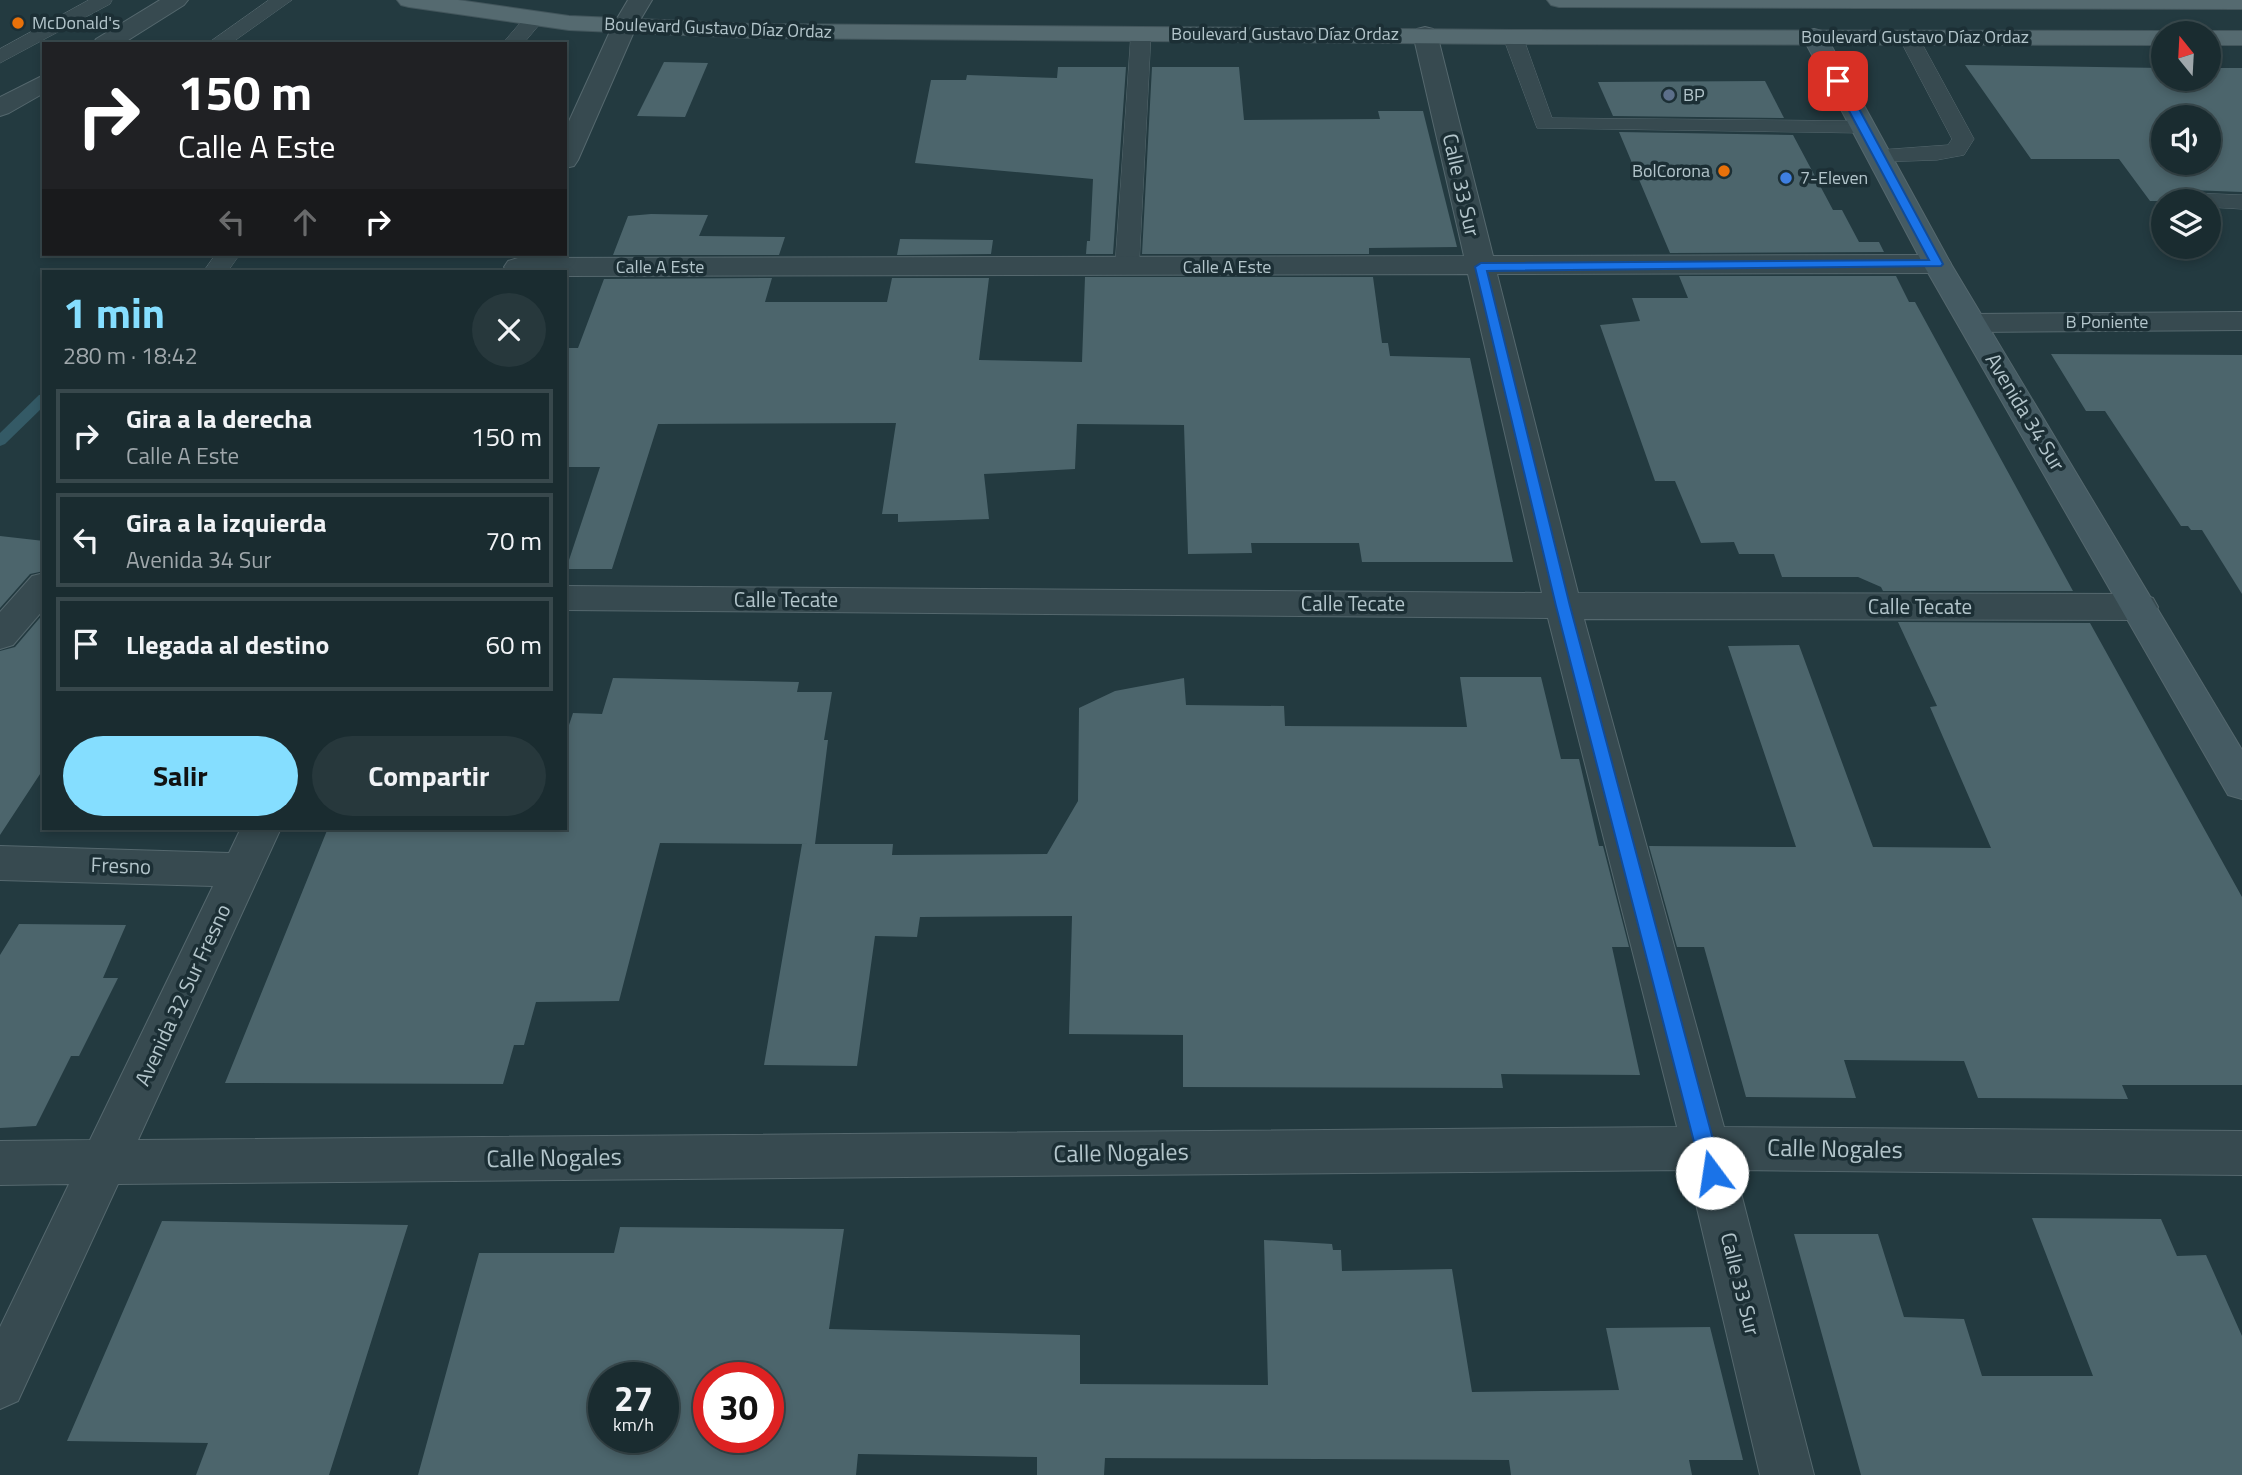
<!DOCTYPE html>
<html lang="es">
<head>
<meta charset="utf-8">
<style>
	body { margin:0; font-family:"Titillium Web",sans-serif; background:#27383c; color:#f1f3f6; height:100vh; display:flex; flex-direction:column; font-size:26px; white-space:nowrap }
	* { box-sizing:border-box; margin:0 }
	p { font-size:23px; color:#9fa7ab }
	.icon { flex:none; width:38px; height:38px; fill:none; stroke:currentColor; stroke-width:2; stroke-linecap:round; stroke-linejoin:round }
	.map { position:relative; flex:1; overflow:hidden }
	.side { position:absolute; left:42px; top:270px; width:525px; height:560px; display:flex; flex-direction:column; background:#1a2c30; border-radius:0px; box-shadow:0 4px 10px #0003,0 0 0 2px #38484c }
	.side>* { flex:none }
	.guide { position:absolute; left:42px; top:42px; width:525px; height:214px; border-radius:0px; box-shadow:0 4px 10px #0003,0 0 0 2px #38484c; background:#202124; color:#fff; overflow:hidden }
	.needle { width:46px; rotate:342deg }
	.buttons { position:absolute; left:2151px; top:21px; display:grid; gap:14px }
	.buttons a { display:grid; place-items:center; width:70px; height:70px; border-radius:50%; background:#1a2c30; box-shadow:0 4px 10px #0003,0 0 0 2px #38484c; font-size:35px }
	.speed { position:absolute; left:588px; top:1362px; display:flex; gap:14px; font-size:35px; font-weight:700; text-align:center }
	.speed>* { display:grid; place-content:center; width:91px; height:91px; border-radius:50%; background:#1a2c30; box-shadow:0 4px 10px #0003,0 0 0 2px #38484c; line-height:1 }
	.speed small { font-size:18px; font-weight:400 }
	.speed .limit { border:10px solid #d22; background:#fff; color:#111 }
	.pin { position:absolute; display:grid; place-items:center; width:60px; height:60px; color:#fff; margin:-30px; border-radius:14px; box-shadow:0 4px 10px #0006 }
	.me { position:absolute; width:77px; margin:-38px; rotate:346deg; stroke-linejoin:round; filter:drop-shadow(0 0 5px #0008) }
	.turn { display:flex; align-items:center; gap:24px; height:147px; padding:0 21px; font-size:32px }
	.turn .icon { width:91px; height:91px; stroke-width:2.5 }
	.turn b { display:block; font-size:49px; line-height:60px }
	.lanes { display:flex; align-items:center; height:66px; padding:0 21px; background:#0003; justify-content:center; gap:35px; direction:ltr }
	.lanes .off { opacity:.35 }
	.round { display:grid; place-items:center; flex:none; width:74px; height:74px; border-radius:37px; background:#27383c }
	.head { display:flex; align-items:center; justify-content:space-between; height:119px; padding:0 21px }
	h1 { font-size:42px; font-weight:700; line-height:52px; color:#85deff }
	.primary-button { display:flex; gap:14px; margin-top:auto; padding:14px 21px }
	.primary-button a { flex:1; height:80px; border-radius:42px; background:#85deff; color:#111; font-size:28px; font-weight:700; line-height:80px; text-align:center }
	.primary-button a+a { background:#27383c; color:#f1f3f6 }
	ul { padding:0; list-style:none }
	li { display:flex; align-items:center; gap:21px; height:94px; margin:0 14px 10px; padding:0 7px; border:4px solid #38484c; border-radius:0px }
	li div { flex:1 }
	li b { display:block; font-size:26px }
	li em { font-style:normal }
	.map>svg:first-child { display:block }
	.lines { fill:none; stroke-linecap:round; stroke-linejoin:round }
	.stream { fill:#345a66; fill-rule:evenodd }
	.building { fill:#4c656c; fill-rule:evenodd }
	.service-casing { stroke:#55686e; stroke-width:1 }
	.minor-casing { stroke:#55686e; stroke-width:2 }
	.secondary-casing { stroke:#55686e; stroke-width:2 }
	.primary-casing { stroke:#43565c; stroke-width:2 }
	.service { fill:#374a50; fill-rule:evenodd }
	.minor { fill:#374a50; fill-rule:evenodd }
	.secondary { fill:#455b63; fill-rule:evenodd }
	.primary { fill:#556a70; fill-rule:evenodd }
	.route { fill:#1a73e8; stroke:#114b97; stroke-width:2 }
	.food-dot { fill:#e8710a; stroke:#1c2f35; stroke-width:2.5 }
	.service-dot { fill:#5c6f8a; stroke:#1c2f35; stroke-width:2.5 }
	.shop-dot { fill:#3f7fe0; stroke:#1c2f35; stroke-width:2.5 }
	.labels { text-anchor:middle; stroke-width:7; stroke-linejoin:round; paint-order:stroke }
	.far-poi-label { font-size:18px; fill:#b3c5cb; stroke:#1c2f35; text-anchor:start }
	.far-street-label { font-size:18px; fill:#b3c5cb; stroke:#1c2f35 }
	.street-label { font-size:21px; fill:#b3c5cb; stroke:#1c2f35 }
	.near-street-label { font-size:24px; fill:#b3c5cb; stroke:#1c2f35 }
</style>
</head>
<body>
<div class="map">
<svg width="2242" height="1475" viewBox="0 0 2242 1475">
	<rect width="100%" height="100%" fill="#233a40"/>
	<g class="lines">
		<path class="stream" d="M44 394V406L5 444 0 446V433L39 395Z"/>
	</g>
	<g class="building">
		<path d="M664 62 708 63 685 117 637 116Z"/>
		<path d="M1965 65 2163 68V79H2208V68H2242V192L2190 190 2181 194 2178 201H2150L2119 159H2031ZM2163 117H2208V163H2163Z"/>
		<path d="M1058 67H1126L1113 254H1086L1087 241H1090L1093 179 915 163 931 80H966L967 75 1057 78Z"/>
		<path d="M1152 67H1239L1244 120 1380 119 1378 111H1423L1457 247 1369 248V254H1142Z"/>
		<path d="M1765 81 1784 118 1613 116 1598 82Z"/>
		<path d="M1619 132 1793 135 1833 210H1842L1859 242H1879L1884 252 1670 253Z"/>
		<path d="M651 214 708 215 699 236 785 237 779 255H613L628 216Z"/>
		<path d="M900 239 993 240 991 254 897 255Z"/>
		<path d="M1679 276H1896L1909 302H1915L2073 591H1883L1881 587 1858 577H1782L1774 554H1739L1734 542 1701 543 1675 481H1655L1600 325 1640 321 1632 298H1688Z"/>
		<path d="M1085 277H1373L1382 343H1388L1390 356 1470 358 1513 562H1362L1359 543H1251L1252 553 1188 554 1184 425 1077 424 1075 469 984 474 989 519 898 522V514H882L896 423 658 424 612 569H566L600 467H565V348H578L604 279 772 278 765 302H887L892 278H989L979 360 1082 362Z"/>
		<path d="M2051 354 2242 355V594L2202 530H2191L2188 526H2181L2105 411H2086Z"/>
		<path d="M0 536 44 541V571L30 574 0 608Z"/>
		<path d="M44 613V768L0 835V651L15 647Z"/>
		<path d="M1898 622 2090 623 2242 897V1085H2122L2128 1099 1978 1098 1964 1061 1844 1060 1856 1098 1746 1097 1704 947H1677L1649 846 1796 847 1728 646 1799 645 1873 847 1991 848 1930 707 1937 706Z"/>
		<path d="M1460 677H1541L1561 759H1579L1599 846H1603L1629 947H1612L1640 1075 1501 1074 1503 1088 1183 1087V1035L1069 1034 1072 916 920 917 917 937 875 936 857 1066 764 1065 802 844H814L660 843 619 1001 536 1002 524 1045H514L503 1084 225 1083 328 828H565V737L573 713 602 714 613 678 799 682 797 692H832L824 740H828L815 844H893L892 855 1047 854 1078 801 1079 708 1115 691 1184 678 1186 705 1284 706 1285 726 1467 727Z"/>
		<path d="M19 924 126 925 103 978H118L79 1056H71L36 1126 0 1128V955Z"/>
		<path d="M2032 1218 2161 1219 2177 1256 2206 1255 2242 1336V1475H1861L1794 1234H1878L1904 1317 1964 1319 1982 1376H2093Z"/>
		<path d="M162 1221 408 1225 329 1475H196L208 1443 67 1441Z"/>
		<path d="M620 1227 844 1229 829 1329 1080 1335V1384L1268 1385 1264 1240 1332 1244 1333 1250H1341L1342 1271 1452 1269 1472 1392 1619 1390 1606 1328 1710 1327 1743 1460H1689L1692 1475H1511L1509 1460 1105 1458 1104 1475H1037V1457L858 1454 856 1475H418L479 1253H614ZM604 1377H663V1437H604ZM709 1377H768V1437H709Z"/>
	</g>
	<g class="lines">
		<defs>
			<g id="service">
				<path d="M89 0H112L110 4 0 63V49Z"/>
				<path d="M269 0H292L230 44H207Z"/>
				<path d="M534 13 544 19 523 44H502L527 15Z"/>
				<path d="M1141 27 1151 33 1139 267 1135 272H1119L1115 267 1131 33Z"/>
				<path d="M1513 31 1523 37 1552 118 1863 121 1870 123 1874 127 1870 131 1863 133 1537 128 1503 37Z"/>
				<path d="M1909 32 1919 38 1974 139 1964 155 1937 160 1879 162 1871 161 1868 156 1871 151 1879 150 1948 145 1952 139 1899 38Z"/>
				<path d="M2191 193 2242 195V209L2208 207V201L2180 200 2183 195Z"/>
				<path d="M216 254H240L228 271H204Z"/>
			</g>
			<g id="minor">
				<path d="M160 0H188L184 5 122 44H93L96 39Z"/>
				<path d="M628 0H652L636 27 578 160 574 166 565 168V130L612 27Z"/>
				<path d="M1425 27 1433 29 1437 34 1493 256 1937 255 1947 258 1951 264 1947 270 1937 273 1497 274 1578 593 2140 594 2153 598 2158 607 2153 616 2140 620 1584 619 1724 1127 2242 1131V1175L1735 1170 1814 1475H1760L1688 1170 118 1184 18 1401 0 1409V1327L69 1184 0 1185V1141L90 1140 213 886 0 880V846L229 853 241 828H281L138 1140 1677 1127 1548 618 565 610V586L1542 593 1468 274 565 276V271H507L504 267 508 261 518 258 1464 256 1413 34 1417 29Z"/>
				<path d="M44 75V93L9 113 0 116V97Z"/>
				<path d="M2242 312V330L1973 332 1962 329 1958 323 1962 317 1973 314Z"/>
				<path d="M44 573V609L13 645 0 649V612L32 576Z"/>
			</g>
			<path id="secondary" d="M1814 29 1822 31 1826 36 1951 264 2242 750V799L2228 795 1923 264 1802 36 1806 31Z"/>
			<g id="primary">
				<path d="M397 0H458L569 16 752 24 1513 30 2163 31 2172 33H2163V45L1513 44 752 38 569 30 409 7 401 5Z"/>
				<path d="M1547 0H2242V9L1559 7 1551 5Z"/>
				<path d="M2208 31H2242V45H2208V33H2199Z"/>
			</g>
		</defs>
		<use href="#service" class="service-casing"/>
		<use href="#minor" class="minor-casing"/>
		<use href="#secondary" class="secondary-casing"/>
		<use href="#primary" class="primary-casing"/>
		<use href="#service" class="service"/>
		<use href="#minor" class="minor"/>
		<use href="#secondary" class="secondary"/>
		<use href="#primary" class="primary"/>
	</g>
	<path class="route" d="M1838 78 1844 81 1943 264 1941 266 1487 271 1570 606 1722 1173 1719 1179 1712 1182 1705 1179 1702 1173 1556 606 1475 267 1481 263 1929 260 1833 81Z"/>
	<g class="food-dot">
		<circle cx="18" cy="23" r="7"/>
		<circle cx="1724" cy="171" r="7"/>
	</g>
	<circle class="service-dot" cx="1669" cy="95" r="7"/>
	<circle class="shop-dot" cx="1786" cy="178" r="7"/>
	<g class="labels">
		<g class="far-poi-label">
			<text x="32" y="29">McDonald's</text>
			<text x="1683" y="101">BP</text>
			<text x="1710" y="177" text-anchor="end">BolCorona</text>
			<text x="1800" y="184">7-Eleven</text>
		</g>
		<g class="far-street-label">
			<text transform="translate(718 28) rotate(2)" y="6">Boulevard Gustavo Díaz Ordaz</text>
			<text x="1285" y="40">Boulevard Gustavo Díaz Ordaz</text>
			<text x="1915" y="43">Boulevard Gustavo Díaz Ordaz</text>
			<text x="660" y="273">Calle A Este</text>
			<text x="1227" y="273">Calle A Este</text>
			<text x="2107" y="328">B Poniente</text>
		</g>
		<g class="street-label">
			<text transform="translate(1461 185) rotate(77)" y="7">Calle 33 Sur</text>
			<text transform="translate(2025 412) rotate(59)" y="7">Avenida 34 Sur</text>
			<text x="786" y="607">Calle Tecate</text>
			<text x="1353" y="611">Calle Tecate</text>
			<text x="1920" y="614">Calle Tecate</text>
			<text transform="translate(121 866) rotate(2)" y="7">Fresno</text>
			<text transform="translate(183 995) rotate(-65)" y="7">Avenida 32 Sur Fresno</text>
			<text transform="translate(1740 1284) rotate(76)" y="7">Calle 33 Sur</text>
		</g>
		<g class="near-street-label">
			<text transform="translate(1835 1149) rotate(1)" y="8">Calle Nogales</text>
			<text transform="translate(1121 1153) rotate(-1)" y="8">Calle Nogales</text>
			<text transform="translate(554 1158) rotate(-1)" y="8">Calle Nogales</text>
		</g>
	</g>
</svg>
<div class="buttons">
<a><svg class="needle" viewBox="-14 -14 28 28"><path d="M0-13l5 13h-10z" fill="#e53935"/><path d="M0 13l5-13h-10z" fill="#9fa7ab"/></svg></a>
<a><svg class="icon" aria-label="sound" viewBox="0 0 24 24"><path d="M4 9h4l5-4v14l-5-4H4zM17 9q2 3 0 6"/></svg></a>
<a><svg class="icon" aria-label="layers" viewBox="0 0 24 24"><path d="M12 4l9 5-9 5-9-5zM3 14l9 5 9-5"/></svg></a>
</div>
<div class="speed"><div>27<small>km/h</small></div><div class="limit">30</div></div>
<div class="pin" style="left:1838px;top:81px;background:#d93025"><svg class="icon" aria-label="arrive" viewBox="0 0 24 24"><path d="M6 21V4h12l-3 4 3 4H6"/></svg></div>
<svg class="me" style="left:1712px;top:1173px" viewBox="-20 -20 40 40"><circle r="19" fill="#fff"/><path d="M0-13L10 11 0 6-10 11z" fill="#1a73e8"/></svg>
<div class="guide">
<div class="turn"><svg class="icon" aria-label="right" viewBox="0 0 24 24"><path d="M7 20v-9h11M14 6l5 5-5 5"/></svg><div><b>150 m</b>Calle A Este</div></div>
<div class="lanes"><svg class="icon off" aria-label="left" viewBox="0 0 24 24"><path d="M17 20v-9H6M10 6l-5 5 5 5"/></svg><svg class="icon off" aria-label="ahead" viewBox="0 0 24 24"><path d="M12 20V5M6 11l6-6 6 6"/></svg><svg class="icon" aria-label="right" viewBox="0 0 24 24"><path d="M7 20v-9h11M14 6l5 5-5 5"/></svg></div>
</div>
<section class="side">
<div class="head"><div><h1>1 min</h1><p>280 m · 18:42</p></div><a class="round"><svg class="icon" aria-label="close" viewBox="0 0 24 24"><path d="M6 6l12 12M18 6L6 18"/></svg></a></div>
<ul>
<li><svg class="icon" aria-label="right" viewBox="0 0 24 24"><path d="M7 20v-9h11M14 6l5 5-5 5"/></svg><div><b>Gira a la derecha</b><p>Calle A Este</p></div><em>150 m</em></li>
<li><svg class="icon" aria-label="left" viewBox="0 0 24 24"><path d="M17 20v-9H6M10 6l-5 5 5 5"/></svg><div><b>Gira a la izquierda</b><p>Avenida 34 Sur</p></div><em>70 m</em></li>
<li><svg class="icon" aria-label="arrive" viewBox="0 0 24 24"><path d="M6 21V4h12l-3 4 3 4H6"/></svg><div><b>Llegada al destino</b></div><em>60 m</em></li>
</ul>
<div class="primary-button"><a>Salir</a><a>Compartir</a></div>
</section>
</div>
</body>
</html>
